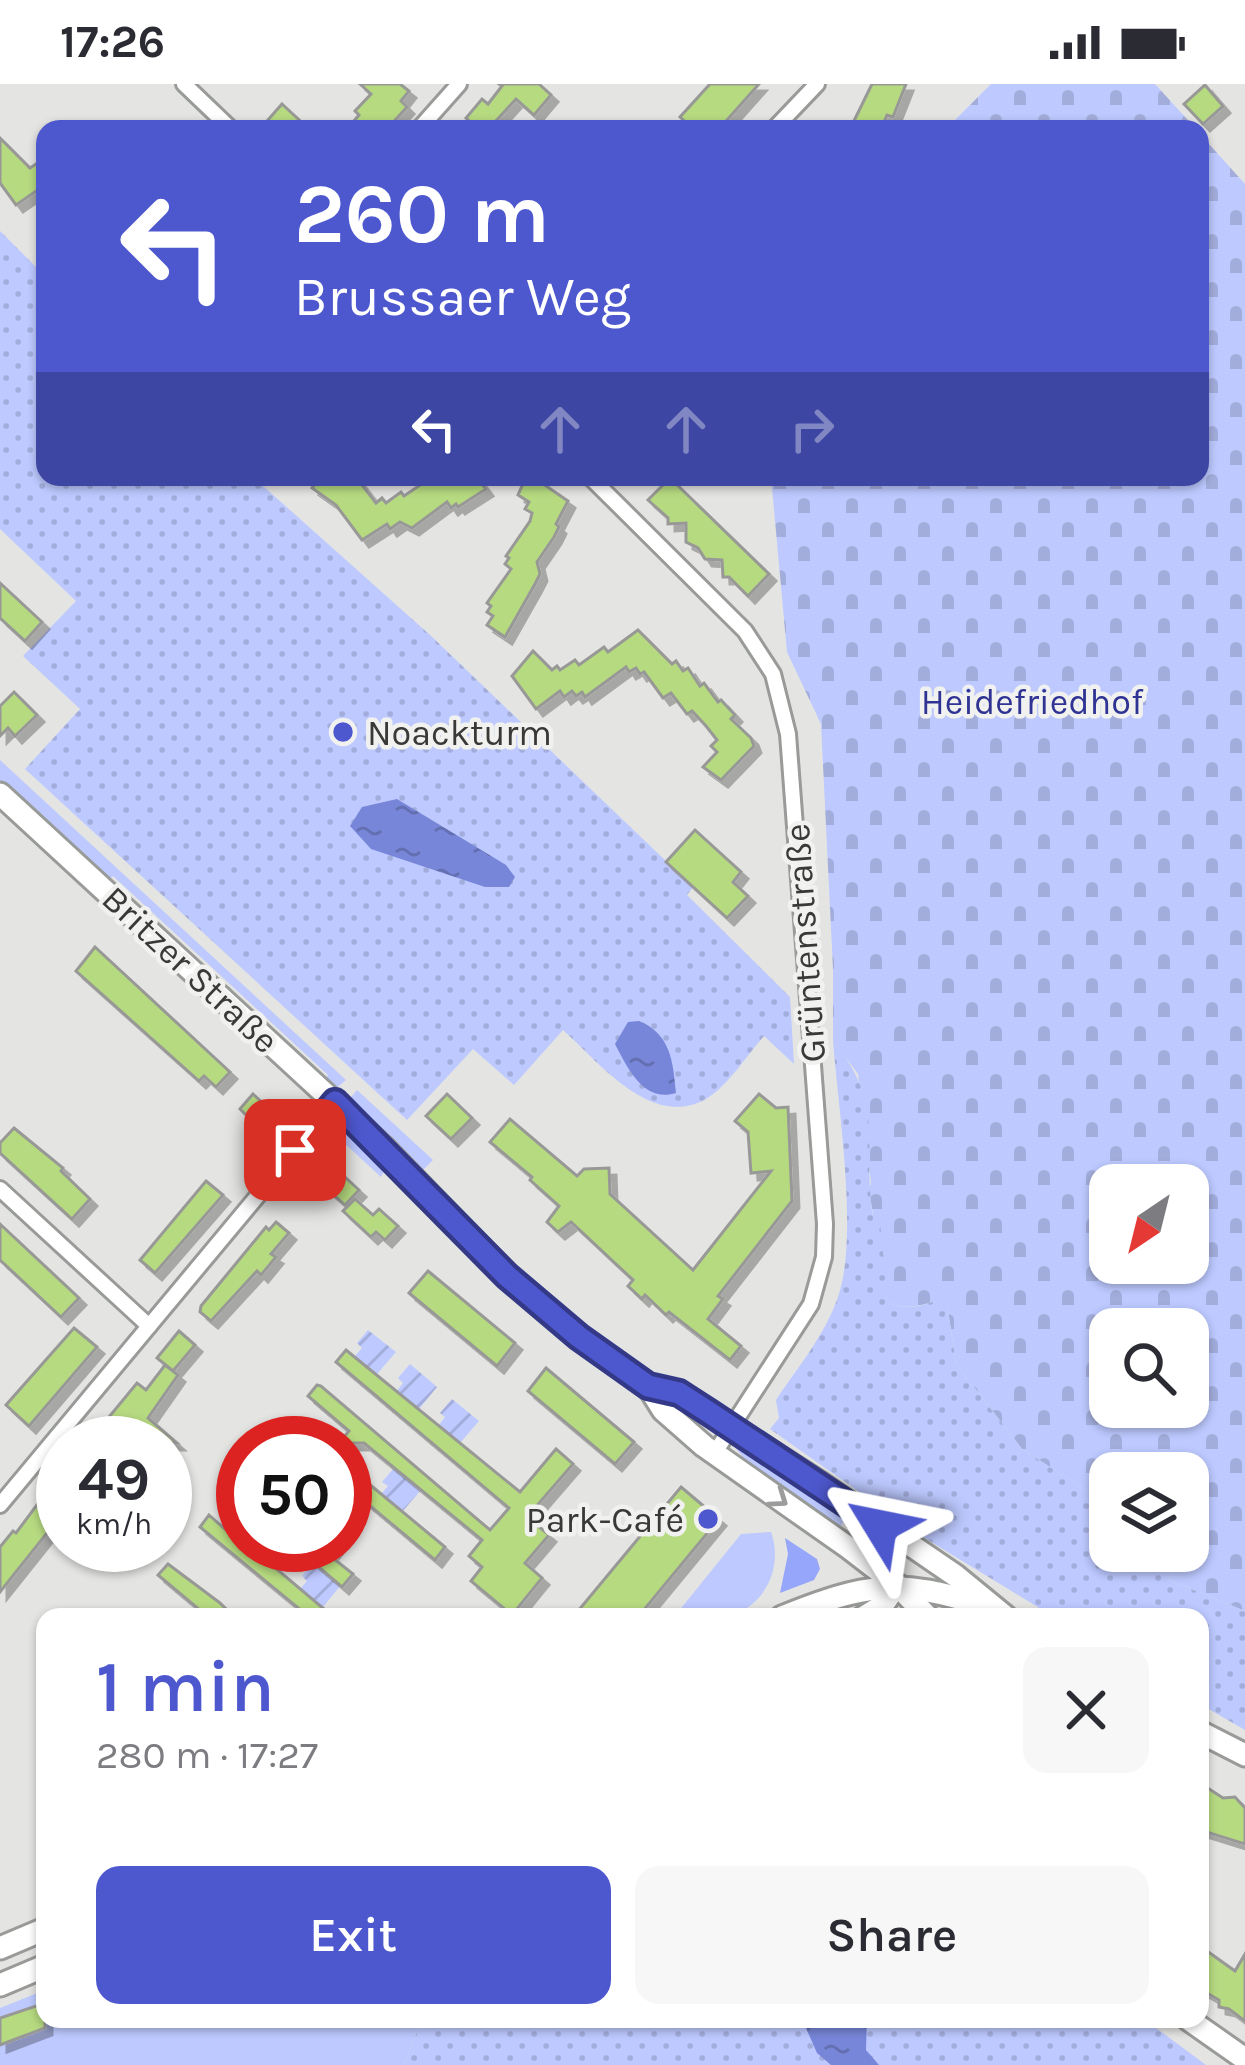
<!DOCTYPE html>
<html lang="en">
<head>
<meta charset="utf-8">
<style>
	body { margin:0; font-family:Karla,sans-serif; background:#f7f7f7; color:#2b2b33; height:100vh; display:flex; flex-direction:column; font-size:45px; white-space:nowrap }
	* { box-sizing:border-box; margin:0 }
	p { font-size:39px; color:#7c7c81 }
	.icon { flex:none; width:66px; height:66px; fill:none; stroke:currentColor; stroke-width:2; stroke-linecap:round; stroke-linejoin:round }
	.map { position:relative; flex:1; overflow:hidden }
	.panel { position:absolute; left:36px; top:1524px; width:1173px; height:420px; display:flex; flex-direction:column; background:#fff; border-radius:24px; box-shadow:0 3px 9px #0004 }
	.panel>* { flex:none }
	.guide { position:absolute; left:36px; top:36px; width:1173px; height:366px; border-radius:24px; box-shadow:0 3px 9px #0004; background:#4e58ce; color:#fff; overflow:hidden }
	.needle { width:78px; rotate:215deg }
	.buttons { position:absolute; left:1089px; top:1080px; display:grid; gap:24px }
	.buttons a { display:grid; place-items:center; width:120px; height:120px; border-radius:24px; background:#fff; box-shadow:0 3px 9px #0004; font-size:60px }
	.speed { position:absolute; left:36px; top:1332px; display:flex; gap:24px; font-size:60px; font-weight:700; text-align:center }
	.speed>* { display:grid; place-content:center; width:156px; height:156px; border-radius:50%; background:#fff; box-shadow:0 3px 9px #0004; line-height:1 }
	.speed small { font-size:30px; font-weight:400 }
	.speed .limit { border:18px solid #d22; background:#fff; color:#111 }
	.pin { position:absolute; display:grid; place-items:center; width:102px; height:102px; color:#fff; margin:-51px; border-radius:24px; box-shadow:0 6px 18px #0006 }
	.me { position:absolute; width:132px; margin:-66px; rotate:305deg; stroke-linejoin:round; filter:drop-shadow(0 0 9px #0008) }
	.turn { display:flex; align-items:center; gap:42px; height:252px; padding:0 60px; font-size:54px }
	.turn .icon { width:156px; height:156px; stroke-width:2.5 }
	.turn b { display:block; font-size:84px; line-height:102px }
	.lanes { display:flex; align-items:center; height:114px; padding:0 60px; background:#0003; justify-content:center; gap:60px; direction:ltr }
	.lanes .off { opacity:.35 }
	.round { display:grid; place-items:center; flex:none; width:126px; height:126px; border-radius:24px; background:#f7f7f7 }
	.summary { display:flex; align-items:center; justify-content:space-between; height:204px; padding:0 60px }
	h1 { font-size:72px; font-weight:600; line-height:90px; color:#4e58ce }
	.button { display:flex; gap:24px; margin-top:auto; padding:24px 60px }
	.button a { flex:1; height:138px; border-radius:24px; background:#4e58ce; color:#fff; font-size:48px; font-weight:600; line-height:138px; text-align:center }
	.button a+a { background:#f7f7f7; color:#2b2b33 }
	.status { display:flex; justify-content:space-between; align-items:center; height:84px; padding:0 60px; background:#fff; direction:ltr }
	.status svg { height:33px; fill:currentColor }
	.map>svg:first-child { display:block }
	.grass { fill:#bdc9ff }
	.forest { fill:url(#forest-firs) }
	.cemetery { fill:url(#cemetery-stones); fill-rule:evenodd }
	.park { fill:url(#park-dots) }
	.garden { fill:url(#garden-furrows) }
	.water { fill:url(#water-ripples) }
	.building { fill:#b6da80; stroke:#989996; stroke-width:3; filter:url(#shadow) }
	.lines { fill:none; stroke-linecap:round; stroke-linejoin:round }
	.street-casing { stroke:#999b98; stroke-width:20 }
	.secondary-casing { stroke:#999b98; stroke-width:27 }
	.street { stroke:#fff; stroke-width:14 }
	.secondary { stroke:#fff; stroke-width:21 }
	.oneway { stroke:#9c9c9c }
	.route-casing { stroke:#333986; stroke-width:30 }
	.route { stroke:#4e58ce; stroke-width:21 }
	.poi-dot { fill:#4e58ce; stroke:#f1f2ef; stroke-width:4.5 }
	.labels { text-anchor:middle; stroke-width:9; stroke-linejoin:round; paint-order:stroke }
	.park-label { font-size:36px; fill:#2f3393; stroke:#f1f2ef }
	.poi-label { font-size:36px; fill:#393938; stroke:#f1f2ef; text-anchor:start }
	.street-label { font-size:36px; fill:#393938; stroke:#f1f2ef }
</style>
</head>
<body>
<div class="status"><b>17:26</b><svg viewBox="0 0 49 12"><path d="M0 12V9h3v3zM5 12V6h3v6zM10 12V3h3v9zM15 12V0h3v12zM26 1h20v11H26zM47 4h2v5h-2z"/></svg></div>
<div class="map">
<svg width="1245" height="1981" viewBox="0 0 1245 1981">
	<defs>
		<pattern id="forest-firs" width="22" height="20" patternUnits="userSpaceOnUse" patternTransform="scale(3)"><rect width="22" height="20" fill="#96a7fb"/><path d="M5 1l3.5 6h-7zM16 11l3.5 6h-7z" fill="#7b89cc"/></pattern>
		<pattern id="cemetery-stones" width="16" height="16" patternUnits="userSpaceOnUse" patternTransform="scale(3)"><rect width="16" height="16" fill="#bdc9ff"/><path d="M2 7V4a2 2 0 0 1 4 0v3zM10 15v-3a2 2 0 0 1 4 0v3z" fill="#a3addb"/></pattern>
		<pattern id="park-dots" width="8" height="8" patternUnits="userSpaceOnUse" patternTransform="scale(3)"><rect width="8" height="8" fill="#bdc9ff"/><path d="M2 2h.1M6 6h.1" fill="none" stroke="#a3addb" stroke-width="1.8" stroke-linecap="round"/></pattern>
		<pattern id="garden-furrows" width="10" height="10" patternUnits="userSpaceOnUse" patternTransform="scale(3)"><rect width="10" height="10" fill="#bdc9ff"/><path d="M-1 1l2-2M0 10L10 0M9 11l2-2" fill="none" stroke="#a3addb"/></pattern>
		<pattern id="water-ripples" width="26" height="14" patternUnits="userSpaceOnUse" patternTransform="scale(3)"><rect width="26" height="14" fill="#7786d8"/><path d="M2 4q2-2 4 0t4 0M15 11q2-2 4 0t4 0" fill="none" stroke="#636fb0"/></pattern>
		<filter id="shadow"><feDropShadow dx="7" dy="7" stdDeviation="0" flood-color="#0004"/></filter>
	</defs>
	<rect width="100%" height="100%" fill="#e4e5e2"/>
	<g class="grass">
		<path d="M0 676 346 996 334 1006 324 997 328 991 113 792 108 797 0 697Z"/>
		<path d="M357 1006 433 1076 419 1090 346 1019Z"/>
		<path d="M340 1034 388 1080 381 1093 330 1046Z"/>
		<path d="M736 1356 849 1430 839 1444 747 1378 733 1361Z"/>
		<path d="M771 1448C784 1484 764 1525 725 1533 709 1536 690 1533 674 1533L741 1450Z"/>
		<path d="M45 1906V1935H422L404 1981H0V1924Z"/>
	</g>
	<path class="forest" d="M785 1454 817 1475 820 1485 814 1496 780 1509 788 1470Z"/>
	<g class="cemetery">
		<path d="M991 0H1155L1196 45H946Z"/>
		<path d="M1200 50 1245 100V1527L1169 1496 1180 1467H1188V1389H1110V1417L1095 1412 1022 1365 956 1280 946 1213C928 1220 906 1228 888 1218L869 1107 871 1098 858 990 833 956V885L821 640 787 568 771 393H1200ZM1110 1101H1188V1179H1110ZM1110 1245H1188V1323H1110Z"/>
	</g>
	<g class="park">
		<path d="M0 147 45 192V393H253L430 551 693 803 687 811 790 913 794 980 764 952C747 971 728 1002 706 1015 651 1046 599 978 563 946L514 1001 473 965 407 1036 25 685 80 625 23 572 76 517 0 445Z"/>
		<path d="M833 956C886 1022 862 1059 873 1132L880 1139 888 1218C906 1228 928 1221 946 1212L956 1280 1022 1365 1095 1412 1110 1417V1467H1180L1169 1496 1245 1527V1646L1200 1620V1533H1054L923 1453 770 1345 779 1334 776 1316C798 1283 825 1251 838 1213 859 1152 838 1024 833 956Z"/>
		<path d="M422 1935H1144L1206 1981H404Z"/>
	</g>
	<g class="garden">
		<path d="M368 1246 396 1268 377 1290 355 1272 362 1264 357 1259Z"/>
		<path d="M410 1280 437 1303 419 1325 397 1307 403 1299 398 1294Z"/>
		<path d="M452 1315 479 1337 460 1359 439 1341 445 1333 440 1329Z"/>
		<path d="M394 1384 421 1406 402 1428 381 1410 388 1402 382 1398Z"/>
		<path d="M313 1479 341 1501 323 1523 300 1505 307 1497 302 1492Z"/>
	</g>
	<g class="water">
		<path d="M397 715 506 781 515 793 509 803H485L371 765 350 742 362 723Z"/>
		<path d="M639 937C671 950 673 978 676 1009 644 1019 628 985 615 960L628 938Z"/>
		<path d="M802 1935H867L866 1966 879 1981H831L817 1969Z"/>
	</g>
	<g class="building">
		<path d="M360 0H400L409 7 401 17 407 23 387 45H347L359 31 355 27 371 10Z"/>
		<path d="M499 0H539L551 11 534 31 516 15 495 38 496 44 478 45 466 34 482 15 488 20 502 2Z"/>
		<path d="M710 0H759L719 45H693L680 33Z"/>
		<path d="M872 0H906L893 33 887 31 881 45H850Z"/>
		<path d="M1205 1 1223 22 1203 40 1184 20Z"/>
		<path d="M282 20 309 45H260Z"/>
		<path d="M0 54 30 84 36 80 45 91V101L16 121 0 99Z"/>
		<path d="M320 393H356L376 419 382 414 386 419 401 408 404 412 432 393H477L486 405 458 423 456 420 451 424 447 418 412 444 400 438 390 445 387 440 362 456 336 421 312 404Z"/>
		<path d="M526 393H533L568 417 556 440 559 443 554 453 537 478 540 490 535 500 505 553 487 541 493 532 487 528 491 522 487 519 511 485 505 480 509 474 506 472 530 437 532 429 525 425 529 418 518 411Z"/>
		<path d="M670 394 769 490 748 512 729 493H723L722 476 705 475 698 464 686 458V439L668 440V434L648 416Z"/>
		<path d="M0 499 42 538 25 557 0 534Z"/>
		<path d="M638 546 672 580 676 577 683 587 688 584 700 602 704 599 718 618 721 616 735 631 731 635 751 654 754 662 721 696 703 683 717 668 711 662 717 656 706 642 692 627 687 630 671 609 663 614 644 588 640 590 636 584 629 588 626 583 585 613 582 608 576 612 572 607 564 613 560 607 536 625 512 592 533 567 552 586 557 582 560 586 575 576 579 581 604 563 608 568Z"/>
		<path d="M14 608 37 631 15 652 8 644 0 652V622Z"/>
		<path d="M695 746 741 788 733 798 748 812 727 834 666 778Z"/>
		<path d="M95 863 230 988 216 1003 204 992 199 997 76 887Z"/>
		<path d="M253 1010 279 1034 260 1055 248 1044 253 1038 240 1025Z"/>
		<path d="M447 1010 472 1034 451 1055 426 1032Z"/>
		<path d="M759 1010 776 1024 788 1023 792 1117 718 1212 723 1215 708 1235 741 1262 730 1276 669 1228 666 1231 645 1211 642 1215 628 1202 633 1196 571 1138 558 1148 547 1138 559 1122 530 1096 532 1093 490 1058 510 1035 577 1092 584 1085 609 1084 610 1110 693 1186 771 1087 751 1089 748 1048 735 1037Z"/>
		<path d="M14 1044 63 1084 61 1087 90 1115 72 1135 0 1069V1059Z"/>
		<path d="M333 1082 359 1106 345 1121 319 1098Z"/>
		<path d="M206 1097 223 1111 155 1189 140 1176Z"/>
		<path d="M355 1115 373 1131 379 1125 398 1142 385 1156 376 1148 371 1153 343 1127Z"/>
		<path d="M276 1138 289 1149 271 1170 276 1173 261 1191 257 1187 211 1237 200 1228 201 1222 266 1143 269 1146Z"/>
		<path d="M0 1140 79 1214 61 1233 0 1176Z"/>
		<path d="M428 1187 515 1259 497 1282 409 1209Z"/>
		<path d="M74 1244 97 1263 29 1342 6 1321Z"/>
		<path d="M179 1247 195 1261 173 1287 157 1274Z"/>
		<path d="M346 1266 520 1408 556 1365 573 1380 527 1433 549 1451 525 1479 542 1494 512 1531 471 1497 482 1483 469 1472 482 1456 364 1359H339L349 1347 308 1312 317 1301 321 1302 490 1446 509 1424 336 1278Z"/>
		<path d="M165 1281 178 1291 148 1334 177 1359H115L99 1345 137 1299 146 1306Z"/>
		<path d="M546 1284 634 1358 615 1380 528 1307Z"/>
		<path d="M289 1335 293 1337 320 1359H294L279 1347Z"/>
		<path d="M345 1380 445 1463 435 1476 345 1401Z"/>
		<path d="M54 1398 63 1406V1429L0 1508V1463L13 1447 16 1449Z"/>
		<path d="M681 1403 719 1435 638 1533H573Z"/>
		<path d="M209 1431 243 1461H268L260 1471 324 1525 318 1533H309L200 1443Z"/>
		<path d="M293 1461H337L329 1471 353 1490 342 1503Z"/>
		<path d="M168 1480 220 1519 234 1533H208L158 1491Z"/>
		<path d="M1200 1699 1223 1714 1235 1713 1245 1724V1760L1200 1746Z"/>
		<path d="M1200 1862 1235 1887 1245 1870V1937L1229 1925 1219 1923V1916L1200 1905Z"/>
		<path d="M45 1919V1944L0 1961V1934Z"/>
	</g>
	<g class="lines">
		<defs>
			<g id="street">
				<path d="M184 0 231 45"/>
				<path d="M419 45 459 0"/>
				<path d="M774 45 817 0"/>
				<path d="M590 393 745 547 773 590 788 650 825 1140 824 1173 811 1220 714 1370"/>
				<path d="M0 1105 149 1242"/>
				<path d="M0 1421 335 1019"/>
			</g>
			<g id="secondary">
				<path d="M0 710 384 1064 515 1199 579 1253 648 1302 663 1326 704 1362 849 1464 897 1501 928 1533"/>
				<path d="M648 1302 679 1309 820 1399 956 1492 1006 1533"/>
				<path d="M782 1533C866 1499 899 1494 985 1522"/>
				<path d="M864 1533 882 1522 897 1501"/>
				<path d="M1200 1648 1245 1671"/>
				<path d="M0 1864 45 1845"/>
				<path d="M0 1901 45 1882"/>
				<path d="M1188 1935 1245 1975"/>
			</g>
		</defs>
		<use href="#street" class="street-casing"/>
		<use href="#secondary" class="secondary-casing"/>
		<use href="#street" class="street"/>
		<use href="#secondary" class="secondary"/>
	</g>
	<defs><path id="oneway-chevron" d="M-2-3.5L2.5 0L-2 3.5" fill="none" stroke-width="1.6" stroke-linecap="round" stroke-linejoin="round" transform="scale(3)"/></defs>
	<use class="oneway" href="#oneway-chevron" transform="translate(779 1415) rotate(35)"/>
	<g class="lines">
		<defs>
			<path id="route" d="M295 1066 335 1018 507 1192 579 1253 648 1302 679 1309 710 1329 880 1442"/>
		</defs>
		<use href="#route" class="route-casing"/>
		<use href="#route" class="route"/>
	</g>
	<g class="poi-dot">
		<circle cx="343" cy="648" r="12"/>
		<circle cx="708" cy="1435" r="12"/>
	</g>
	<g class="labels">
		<g class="park-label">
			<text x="1032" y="630">Heidefriedhof</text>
		</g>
		<g class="poi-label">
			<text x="367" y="661">Noackturm</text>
			<text x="684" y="1448" text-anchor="end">Park-Café</text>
		</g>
		<g class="street-label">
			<text transform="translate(804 859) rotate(-94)" y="13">Grüntenstraße</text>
			<text transform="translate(191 885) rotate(43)" y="13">Britzer Straße</text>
		</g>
	</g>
</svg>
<div class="buttons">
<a><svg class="needle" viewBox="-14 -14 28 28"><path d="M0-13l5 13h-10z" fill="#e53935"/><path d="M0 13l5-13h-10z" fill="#7c7c81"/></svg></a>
<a><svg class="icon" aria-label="search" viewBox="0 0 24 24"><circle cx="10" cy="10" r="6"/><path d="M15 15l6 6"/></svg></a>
<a><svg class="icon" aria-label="layers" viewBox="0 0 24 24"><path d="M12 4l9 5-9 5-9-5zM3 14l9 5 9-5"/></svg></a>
</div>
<div class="speed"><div>49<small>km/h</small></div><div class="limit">50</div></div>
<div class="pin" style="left:295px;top:1066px;background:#d93025"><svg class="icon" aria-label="arrive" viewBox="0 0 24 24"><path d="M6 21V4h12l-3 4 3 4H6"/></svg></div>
<svg class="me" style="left:880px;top:1442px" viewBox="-20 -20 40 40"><path d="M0-17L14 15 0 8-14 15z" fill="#4e58ce" stroke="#fff" stroke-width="4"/></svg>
<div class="guide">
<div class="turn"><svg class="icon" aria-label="left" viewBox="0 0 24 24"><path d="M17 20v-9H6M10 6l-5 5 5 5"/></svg><div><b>260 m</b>Brussaer Weg</div></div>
<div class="lanes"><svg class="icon" aria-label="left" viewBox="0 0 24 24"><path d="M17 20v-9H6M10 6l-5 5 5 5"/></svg><svg class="icon off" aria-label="ahead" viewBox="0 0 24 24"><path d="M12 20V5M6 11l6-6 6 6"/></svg><svg class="icon off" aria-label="ahead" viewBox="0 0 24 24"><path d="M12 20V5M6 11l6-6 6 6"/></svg><svg class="icon off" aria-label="right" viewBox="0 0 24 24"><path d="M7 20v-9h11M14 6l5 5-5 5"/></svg></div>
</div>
<section class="panel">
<div class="summary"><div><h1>1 min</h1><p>280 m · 17:27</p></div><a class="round"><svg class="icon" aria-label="close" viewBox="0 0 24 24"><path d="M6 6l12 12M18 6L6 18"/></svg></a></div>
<div class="button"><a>Exit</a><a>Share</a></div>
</section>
</div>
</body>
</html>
